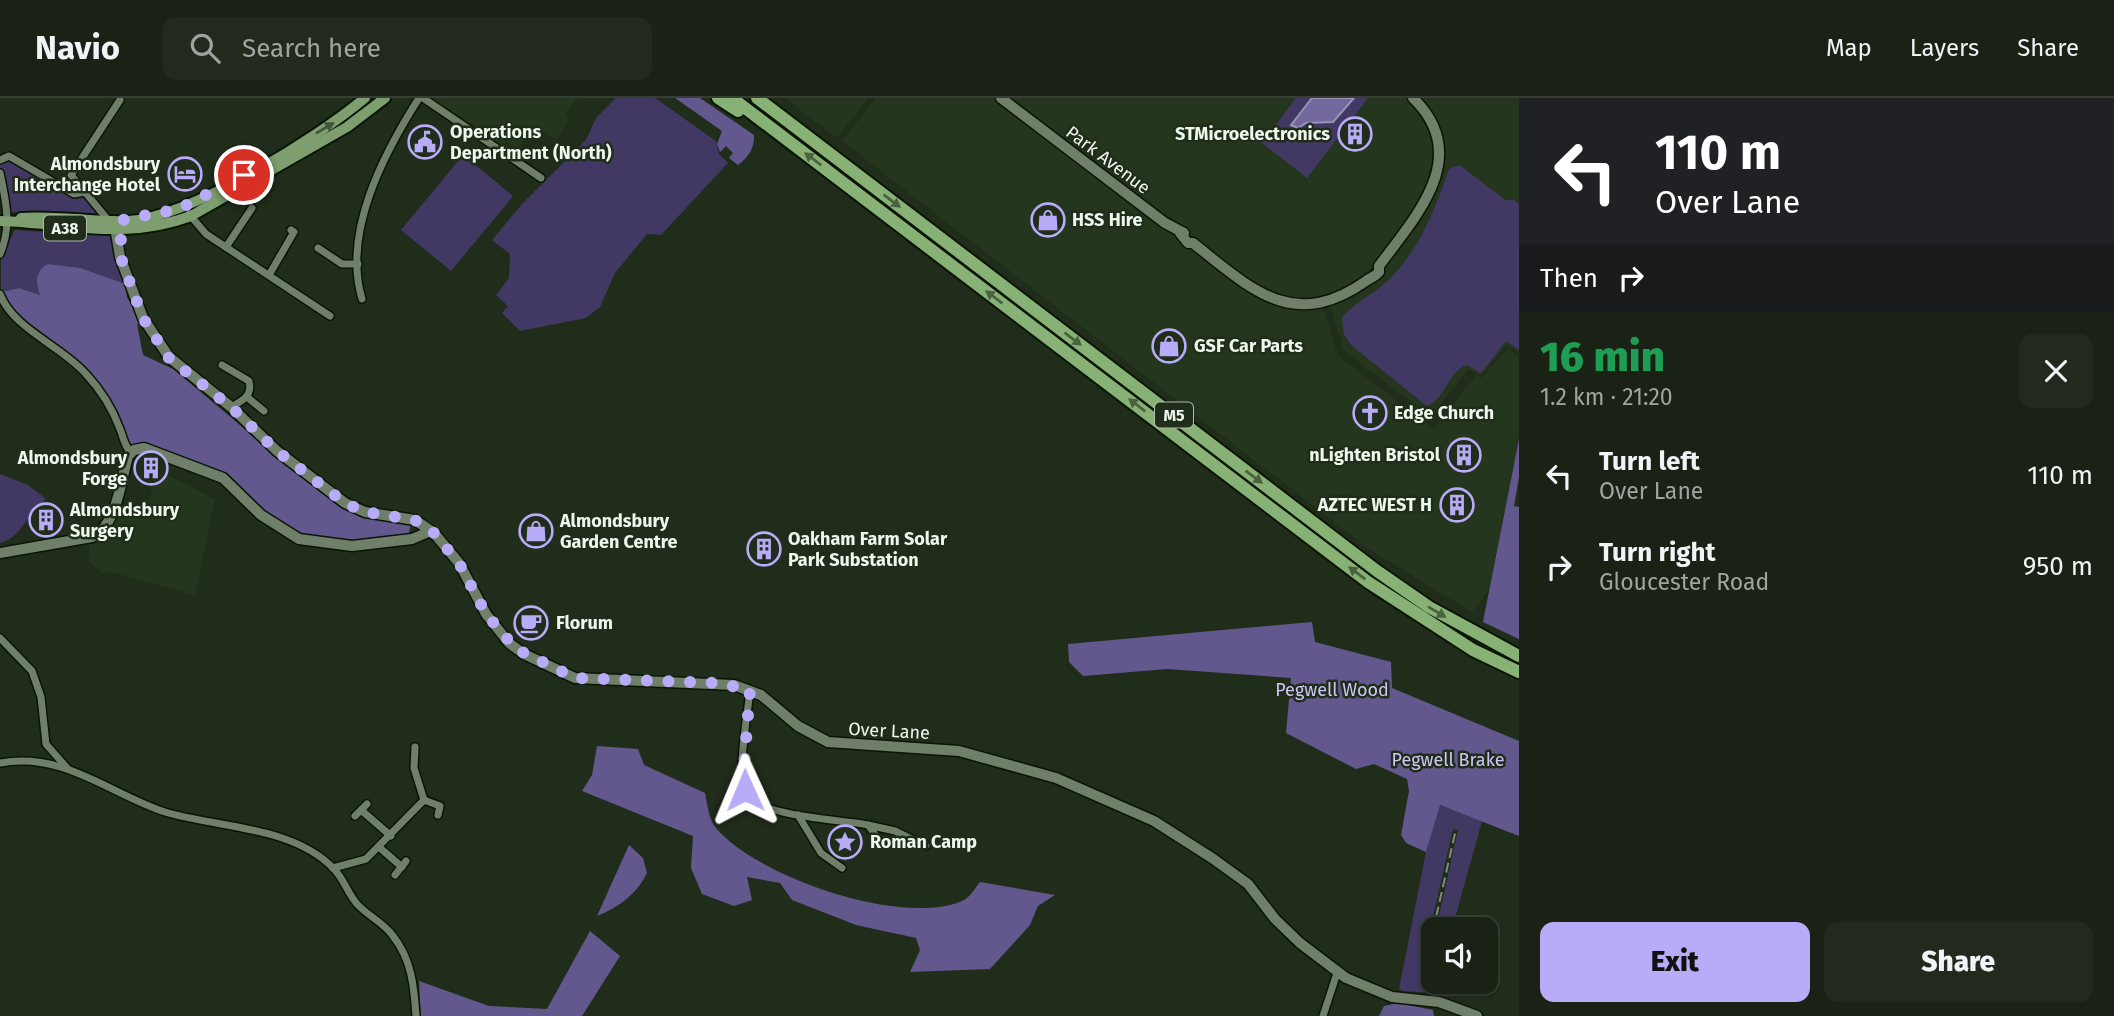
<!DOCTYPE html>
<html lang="en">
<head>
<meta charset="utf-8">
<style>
	body { margin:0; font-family:"Fira Sans",sans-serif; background:#222a1d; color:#f1f3f6; height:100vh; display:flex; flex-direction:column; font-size:26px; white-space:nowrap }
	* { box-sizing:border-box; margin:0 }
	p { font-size:23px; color:#9fa4a0 }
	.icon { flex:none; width:38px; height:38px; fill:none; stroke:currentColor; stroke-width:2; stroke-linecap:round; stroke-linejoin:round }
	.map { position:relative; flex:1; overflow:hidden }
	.panel { display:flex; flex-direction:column; background:#192214; width:595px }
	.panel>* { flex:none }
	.top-card { background:#202124; color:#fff; overflow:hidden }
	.controls { position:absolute; left:1421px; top:819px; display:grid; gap:14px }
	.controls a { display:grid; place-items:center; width:77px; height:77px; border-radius:14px; background:#192214; box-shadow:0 2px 5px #0004,0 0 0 2px #373f34; font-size:35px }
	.pin { position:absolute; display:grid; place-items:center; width:60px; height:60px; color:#fff; margin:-30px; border:4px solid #fff; border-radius:50%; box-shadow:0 2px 7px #0007 }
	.me { position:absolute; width:77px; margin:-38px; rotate:359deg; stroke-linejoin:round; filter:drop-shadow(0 0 5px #0008) }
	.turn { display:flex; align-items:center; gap:24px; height:147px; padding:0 21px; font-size:32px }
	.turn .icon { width:91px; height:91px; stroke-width:2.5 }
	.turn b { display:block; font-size:49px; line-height:60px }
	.then { display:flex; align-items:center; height:66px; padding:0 21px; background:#0003; gap:14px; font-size:26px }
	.round { display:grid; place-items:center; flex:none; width:74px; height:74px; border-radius:14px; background:#222a1d }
	.headline { display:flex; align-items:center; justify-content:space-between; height:119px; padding:0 21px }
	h1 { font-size:42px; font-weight:800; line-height:52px; color:#1e9e55 }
	.cta { display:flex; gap:14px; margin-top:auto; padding:14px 21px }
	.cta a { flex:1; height:80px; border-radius:14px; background:#b8abf7; color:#111; font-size:28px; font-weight:800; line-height:80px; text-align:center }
	.cta a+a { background:#222a1d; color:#f1f3f6 }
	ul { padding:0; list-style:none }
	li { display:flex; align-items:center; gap:21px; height:91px; padding:0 21px }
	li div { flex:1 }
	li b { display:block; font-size:26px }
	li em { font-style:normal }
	header { display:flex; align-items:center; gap:42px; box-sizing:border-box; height:98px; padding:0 35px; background:#192214; border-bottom:2px solid #373f34 }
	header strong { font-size:33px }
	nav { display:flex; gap:38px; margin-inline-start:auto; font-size:24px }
	.search { width:490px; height:63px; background:#222a1d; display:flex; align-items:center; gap:18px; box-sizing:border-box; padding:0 24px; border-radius:14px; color:#9fa4a0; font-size:26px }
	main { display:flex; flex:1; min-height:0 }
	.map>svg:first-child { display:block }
	.built { fill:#25361e }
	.green { fill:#413963 }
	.forest { fill:#62588d }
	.water { fill:#73699f; stroke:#9894b6; stroke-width:2 }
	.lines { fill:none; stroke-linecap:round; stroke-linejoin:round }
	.street-casing { stroke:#0a1505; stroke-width:10 }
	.secondary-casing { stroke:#0a1505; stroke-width:13 }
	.primary-casing { stroke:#0a1505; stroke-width:14 }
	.highway-casing { stroke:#0a1505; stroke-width:16 }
	.street { stroke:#707f69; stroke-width:7 }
	.secondary { stroke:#707f69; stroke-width:10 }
	.primary { stroke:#7e9e70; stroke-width:10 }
	.highway { stroke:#88b275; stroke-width:12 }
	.rail { stroke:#818c7c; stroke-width:2; stroke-dasharray:10 5; stroke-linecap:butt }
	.oneway { fill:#425539 }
	.oneway2 { fill:#4a623f }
	.route { stroke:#b8abf7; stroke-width:12; stroke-dasharray:0 21.6 }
	.labels { text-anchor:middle; stroke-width:5; stroke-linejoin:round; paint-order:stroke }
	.shield { fill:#212d1b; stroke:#b0baad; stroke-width:2 }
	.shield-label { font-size:16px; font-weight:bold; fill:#eef7eb }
	.poi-label { font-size:18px; font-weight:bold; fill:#eef7eb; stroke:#212d1b; text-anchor:start }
	.street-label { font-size:18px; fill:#eef7eb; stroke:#212d1b }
	.park-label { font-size:18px; fill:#cdc6f6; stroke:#212d1b }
</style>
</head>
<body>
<header>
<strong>Navio</strong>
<div class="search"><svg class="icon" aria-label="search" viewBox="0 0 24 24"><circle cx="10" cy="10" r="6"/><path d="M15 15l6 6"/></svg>Search here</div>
<nav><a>Map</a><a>Layers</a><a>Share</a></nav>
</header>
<main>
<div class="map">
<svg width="1519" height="918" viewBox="0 0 1519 918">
	<rect width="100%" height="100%" fill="#212d1b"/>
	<g class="built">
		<path d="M431 0H577L565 17 569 21 556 41 535 28 516 52 507 44 502 50Z"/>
		<path d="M785 0H868L837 40Z"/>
		<path d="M876 0H1414L1409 4 1420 14 1431 40 1435 60 1434 74 1424 102 1369 173 1349 192 1321 202 1338 258 1434 331 1476 277 1482 280 1508 250 1519 259V342L1489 491 1472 514 1369 451 842 43Z"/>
		<path d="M1418 0H1519V254L1506 247 1481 278 1468 271 1431 319 1344 253 1330 208 1364 192 1376 181 1433 99 1442 57Z"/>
		<path d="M157 371 215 401 195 497 115 475H102L89 463V444L108 441 117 410 146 417Z"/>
	</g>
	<g class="green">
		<path d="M616 0H655L716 43 719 56 728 65 661 137 647 136 615 175 600 209 586 220 520 233 502 215 508 208 496 197 509 180 510 156 492 142 522 106 586 42 596 20Z"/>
		<path d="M1296 0H1368L1307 80 1262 45Z"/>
		<path d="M463 57 513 98 451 173 401 132Z"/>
		<path d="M8 61 72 96 84 99 100 117 10 114 0 69V64Z"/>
		<path d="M1455 68H1461L1505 102H1514L1519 106V252L1506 243 1481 275 1467 267C1448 273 1446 300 1427 308L1351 247 1344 236 1342 220C1349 209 1377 193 1389 182 1420 150 1435 112 1449 71Z"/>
		<path d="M15 132 109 138C112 142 118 173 125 186L81 170 48 166C37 176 33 183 41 197L19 190 1 194V158Z"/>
		<path d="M0 376 28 387 46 401C27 414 23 439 0 445Z"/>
		<path d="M1439 707 1482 723 1452 831H1436L1458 732 1453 731 1420 876 1425 877 1433 842V884H1446L1445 891 1435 895 1403 893 1399 891 1426 754Z"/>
	</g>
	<g class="forest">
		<path d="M675 0H700L754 37C755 49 748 60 738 67L729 60 733 55 726 48 720 54 717 46 722 33Z"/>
		<path d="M48 166 81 170 125 186 127 199 140 224 137 226 143 257 173 271 307 383 349 414 362 419 406 422 411 426 408 438 352 447 288 436 240 393 151 351 131 354 111 307 69 256 17 218 1 194 19 190 40 197C35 184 35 173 48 166Z"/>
		<path d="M1519 341V379L1514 408 1519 409V541L1483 524Z"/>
		<path d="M1312 524 1315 544 1391 564 1392 590 1519 643V738L1440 707 1426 754 1406 745 1401 737 1409 693 1407 681 1374 666 1356 671 1286 635 1291 580 1167 571 1083 578 1069 564 1068 546Z"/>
		<path d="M597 648 638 651 644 667 705 695C707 705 709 722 716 730 757 779 902 829 962 803 970 800 975 790 980 784L1055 797 1038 808 1030 827 990 871 910 874 920 852 916 840 856 827 792 802 780 785 747 779 752 802 734 808 702 796 691 770 693 738 582 693 592 677Z"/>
		<path d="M629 747 643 760 647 775C637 796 619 809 597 818Z"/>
		<path d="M590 833 620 858 582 918H421L419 883 489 908 547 911Z"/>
		<path d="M1398 905 1433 912 1434 918H1379L1384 908Z"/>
	</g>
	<path class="water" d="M1312 0H1354L1333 24 1306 25 1298 30 1291 27Z"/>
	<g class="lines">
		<defs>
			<g id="street">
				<path d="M423 0 541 80"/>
				<path d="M0 62 9 58 74 96 84 94"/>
				<path d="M0 75C6 104 12 128 0 156"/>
				<path d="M189 116 206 136 330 218"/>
				<path d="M108 122 71 77 120 2"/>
				<path d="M226 149 252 110"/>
				<path d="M318 150 342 166H358"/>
				<path d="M269 177 294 134 291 132"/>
				<path d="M0 196C13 231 62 248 86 276 100 291 113 312 120 331 124 341 124 347 131 355"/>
				<path d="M362 201C342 134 384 55 419 0"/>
				<path d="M222 267 249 283C253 298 242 303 231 309"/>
				<path d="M247 299 264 313"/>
				<path d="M0 540 32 573 41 599 46 646 67 670"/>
				<path d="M750 592C748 615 736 675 746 694 759 720 841 721 868 727L882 746"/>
				<path d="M415 649 414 670 424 702"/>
				<path d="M0 665C63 653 110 696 165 714 218 730 294 728 334 771 344 781 348 796 357 806 368 818 384 825 393 838 412 862 414 889 416 918"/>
				<path d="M424 702 440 708 438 717"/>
				<path d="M361 712 391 738"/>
				<path d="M798 717 821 755 842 770"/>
				<path d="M355 718 367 706"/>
				<path d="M868 727 895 733 926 748"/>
				<path d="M380 750 402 769"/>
				<path d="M333 770 366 761 424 702"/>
				<path d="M395 777 406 763"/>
				<path d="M1323 918 1337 875"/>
			</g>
			<g id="secondary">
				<path d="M1001 0 1165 125 1184 135"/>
				<path d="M114 123 120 159 143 220 169 259 231 309 277 353 345 405 365 414 415 422 434 435 459 465 486 516 509 545 524 556 575 580 734 587 761 597 798 628 828 644 959 653 1056 680 1154 723 1212 760 1248 786 1275 821 1300 845 1346 880 1392 899 1439 904 1477 918"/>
				<path d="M1180 135 1188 145H1193C1252 192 1294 234 1366 183 1371 179 1375 179 1379 174V168C1416 118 1473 58 1413 0"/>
				<path d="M0 455 92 439C117 428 121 382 128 358L134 352 144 350 223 380 261 417 299 441 352 448 412 441 431 433"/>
			</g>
			<g id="primary">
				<path d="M21 120C57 117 93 125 129 123 192 118 316 41 365 0"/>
				<path d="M0 123C68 125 124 143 191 118L347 29 385 0"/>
			</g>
			<g id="highway">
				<path d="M718 0 738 13"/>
				<path d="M732 0 1368 484 1473 552 1519 574"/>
				<path d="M757 0 1377 473 1429 509 1519 558"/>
			</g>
		</defs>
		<use href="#street" class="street-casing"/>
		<use href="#secondary" class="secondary-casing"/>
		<use href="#primary" class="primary-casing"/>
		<use href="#highway" class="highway-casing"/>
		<use href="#street" class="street"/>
		<use href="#secondary" class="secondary"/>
		<use href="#primary" class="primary"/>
		<use href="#highway" class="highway"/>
		<path class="rail" d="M1423 877 1456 731"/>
	</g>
	<defs><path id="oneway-solid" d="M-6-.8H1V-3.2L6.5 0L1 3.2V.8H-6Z" transform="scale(1.75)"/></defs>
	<use class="oneway" href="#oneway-solid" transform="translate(325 30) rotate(-31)"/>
	<g class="oneway2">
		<use href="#oneway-solid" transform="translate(813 61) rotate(-143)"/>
		<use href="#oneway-solid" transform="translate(892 103) rotate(37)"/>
		<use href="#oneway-solid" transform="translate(994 199) rotate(-143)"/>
		<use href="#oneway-solid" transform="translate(1073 241) rotate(37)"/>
		<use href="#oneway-solid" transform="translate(1137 307) rotate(-143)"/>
		<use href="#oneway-solid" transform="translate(1254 379) rotate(37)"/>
		<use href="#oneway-solid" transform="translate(1357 475) rotate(-143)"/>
		<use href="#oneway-solid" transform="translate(1437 514) rotate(31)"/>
	</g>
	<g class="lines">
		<path class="route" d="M244 77 179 111 122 122 120 156 123 166 143 220 169 260 231 309 277 353 345 405 365 414 415 422 434 435 459 465 486 516 516 551 575 580 718 585 750 592 743 680 745 692"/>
	</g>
	<defs>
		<symbol id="building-ring" viewBox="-11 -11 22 22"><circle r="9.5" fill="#212d1b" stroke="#b8abf7" stroke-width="1.5"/><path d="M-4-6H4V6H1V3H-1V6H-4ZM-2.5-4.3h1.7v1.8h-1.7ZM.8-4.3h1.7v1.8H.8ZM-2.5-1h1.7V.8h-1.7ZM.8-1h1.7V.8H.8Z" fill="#b8abf7"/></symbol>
		<symbol id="civic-ring" viewBox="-11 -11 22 22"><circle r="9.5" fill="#212d1b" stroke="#b8abf7" stroke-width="1.5"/><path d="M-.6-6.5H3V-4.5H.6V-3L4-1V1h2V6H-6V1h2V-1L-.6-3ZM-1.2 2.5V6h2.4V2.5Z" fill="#b8abf7"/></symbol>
		<symbol id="hotel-ring" viewBox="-11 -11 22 22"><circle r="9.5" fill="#212d1b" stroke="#b8abf7" stroke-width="1.5"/><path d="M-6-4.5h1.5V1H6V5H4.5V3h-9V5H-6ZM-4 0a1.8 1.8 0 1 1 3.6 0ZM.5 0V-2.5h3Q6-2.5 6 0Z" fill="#b8abf7"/></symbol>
		<symbol id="shop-ring" viewBox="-11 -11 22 22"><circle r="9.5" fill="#212d1b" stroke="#b8abf7" stroke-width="1.5"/><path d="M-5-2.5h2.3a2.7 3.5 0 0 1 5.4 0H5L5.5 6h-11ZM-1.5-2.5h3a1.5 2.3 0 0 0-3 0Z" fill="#b8abf7"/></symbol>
		<symbol id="church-ring" viewBox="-11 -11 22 22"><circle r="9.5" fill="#212d1b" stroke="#b8abf7" stroke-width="1.5"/><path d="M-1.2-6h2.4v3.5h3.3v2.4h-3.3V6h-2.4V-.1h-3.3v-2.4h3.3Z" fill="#b8abf7"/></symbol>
		<symbol id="cafe-ring" viewBox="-11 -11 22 22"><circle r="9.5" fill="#212d1b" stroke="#b8abf7" stroke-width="1.5"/><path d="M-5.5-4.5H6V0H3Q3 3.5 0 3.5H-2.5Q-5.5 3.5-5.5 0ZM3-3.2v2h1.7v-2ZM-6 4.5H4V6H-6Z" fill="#b8abf7"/></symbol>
		<symbol id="sight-ring" viewBox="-11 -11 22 22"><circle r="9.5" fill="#212d1b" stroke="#b8abf7" stroke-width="1.5"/><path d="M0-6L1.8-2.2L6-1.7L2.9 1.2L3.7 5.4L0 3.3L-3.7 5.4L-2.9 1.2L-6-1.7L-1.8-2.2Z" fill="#b8abf7"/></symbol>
	</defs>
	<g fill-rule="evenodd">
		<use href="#building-ring" x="1336" y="17" width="38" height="38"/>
		<use href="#civic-ring" x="406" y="25" width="38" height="38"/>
		<use href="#hotel-ring" x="166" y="57" width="38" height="38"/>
		<use href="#shop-ring" x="1029" y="103" width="38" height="38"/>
		<use href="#shop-ring" x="1150" y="229" width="38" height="38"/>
		<use href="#church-ring" x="1351" y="296" width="38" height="38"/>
		<use href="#building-ring" x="1445" y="338" width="38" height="38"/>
		<use href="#building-ring" x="132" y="351" width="38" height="38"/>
		<use href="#building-ring" x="1438" y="388" width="38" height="38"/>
		<use href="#building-ring" x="27" y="403" width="38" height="38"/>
		<use href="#shop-ring" x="517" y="414" width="38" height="38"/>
		<use href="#building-ring" x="745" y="432" width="38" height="38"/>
		<use href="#cafe-ring" x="512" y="506" width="38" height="38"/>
		<use href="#sight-ring" x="826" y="725" width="38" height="38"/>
	</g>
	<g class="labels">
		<g class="shield">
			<rect x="44" y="117.5" width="42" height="25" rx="5"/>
			<rect x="1155" y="304.5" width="38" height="25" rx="5"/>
		</g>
		<g class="shield-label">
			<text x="65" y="136">A38</text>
			<text x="1174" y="323">M5</text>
		</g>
		<g class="poi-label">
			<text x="450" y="40">Operations<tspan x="450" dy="21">Department (North)</tspan></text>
			<text x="1330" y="42" text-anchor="end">STMicroelectronics</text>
			<text x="160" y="72" text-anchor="end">Almondsbury<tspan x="160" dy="21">Interchange Hotel</tspan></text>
			<text x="1072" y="128">HSS Hire</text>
			<text x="1194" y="254">GSF Car Parts</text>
			<text x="1394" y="321">Edge Church</text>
			<text x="1440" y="363" text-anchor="end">nLighten Bristol</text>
			<text x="127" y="366" text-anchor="end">Almondsbury<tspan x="127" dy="21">Forge</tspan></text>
			<text x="1432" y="413" text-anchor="end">AZTEC WEST H</text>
			<text x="70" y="418">Almondsbury<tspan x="70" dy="21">Surgery</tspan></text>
			<text x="560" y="429">Almondsbury<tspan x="560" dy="21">Garden Centre</tspan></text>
			<text x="788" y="447">Oakham Farm Solar<tspan x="788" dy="21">Park Substation</tspan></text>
			<text x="556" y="531">Florum</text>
			<text x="870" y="750">Roman Camp</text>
		</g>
		<g class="street-label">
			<text transform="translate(1108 62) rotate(37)" y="6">Park Avenue</text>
			<text transform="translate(889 633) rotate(3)" y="6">Over Lane</text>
		</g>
		<g class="park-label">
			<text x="1332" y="598">Pegwell Wood</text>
			<text x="1448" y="668">Pegwell Brake</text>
		</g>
	</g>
</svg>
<div class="controls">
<a><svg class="icon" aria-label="sound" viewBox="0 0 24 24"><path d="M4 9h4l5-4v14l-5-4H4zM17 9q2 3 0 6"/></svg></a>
</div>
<div class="pin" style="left:244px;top:77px;background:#d93025"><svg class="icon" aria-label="arrive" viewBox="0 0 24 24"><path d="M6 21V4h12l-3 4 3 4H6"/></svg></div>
<svg class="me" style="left:745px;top:692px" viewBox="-20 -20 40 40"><path d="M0-17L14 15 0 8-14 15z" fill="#b8abf7" stroke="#fff" stroke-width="4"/></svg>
</div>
<section class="panel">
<div class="top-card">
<div class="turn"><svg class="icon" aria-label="left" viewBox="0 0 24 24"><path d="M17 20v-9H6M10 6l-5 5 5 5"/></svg><div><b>110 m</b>Over Lane</div></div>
<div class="then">Then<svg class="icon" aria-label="right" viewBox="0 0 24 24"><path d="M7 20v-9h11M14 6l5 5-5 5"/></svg></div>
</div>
<div class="headline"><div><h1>16 min</h1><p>1.2 km · 21:20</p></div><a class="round"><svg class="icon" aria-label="close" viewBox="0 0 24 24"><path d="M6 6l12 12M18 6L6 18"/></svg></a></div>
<ul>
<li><svg class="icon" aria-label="left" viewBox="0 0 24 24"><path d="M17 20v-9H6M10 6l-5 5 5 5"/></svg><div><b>Turn left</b><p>Over Lane</p></div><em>110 m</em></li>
<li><svg class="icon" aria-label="right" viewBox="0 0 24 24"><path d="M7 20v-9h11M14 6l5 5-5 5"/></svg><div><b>Turn right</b><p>Gloucester Road</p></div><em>950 m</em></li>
</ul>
<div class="cta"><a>Exit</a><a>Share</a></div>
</section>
</main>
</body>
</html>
